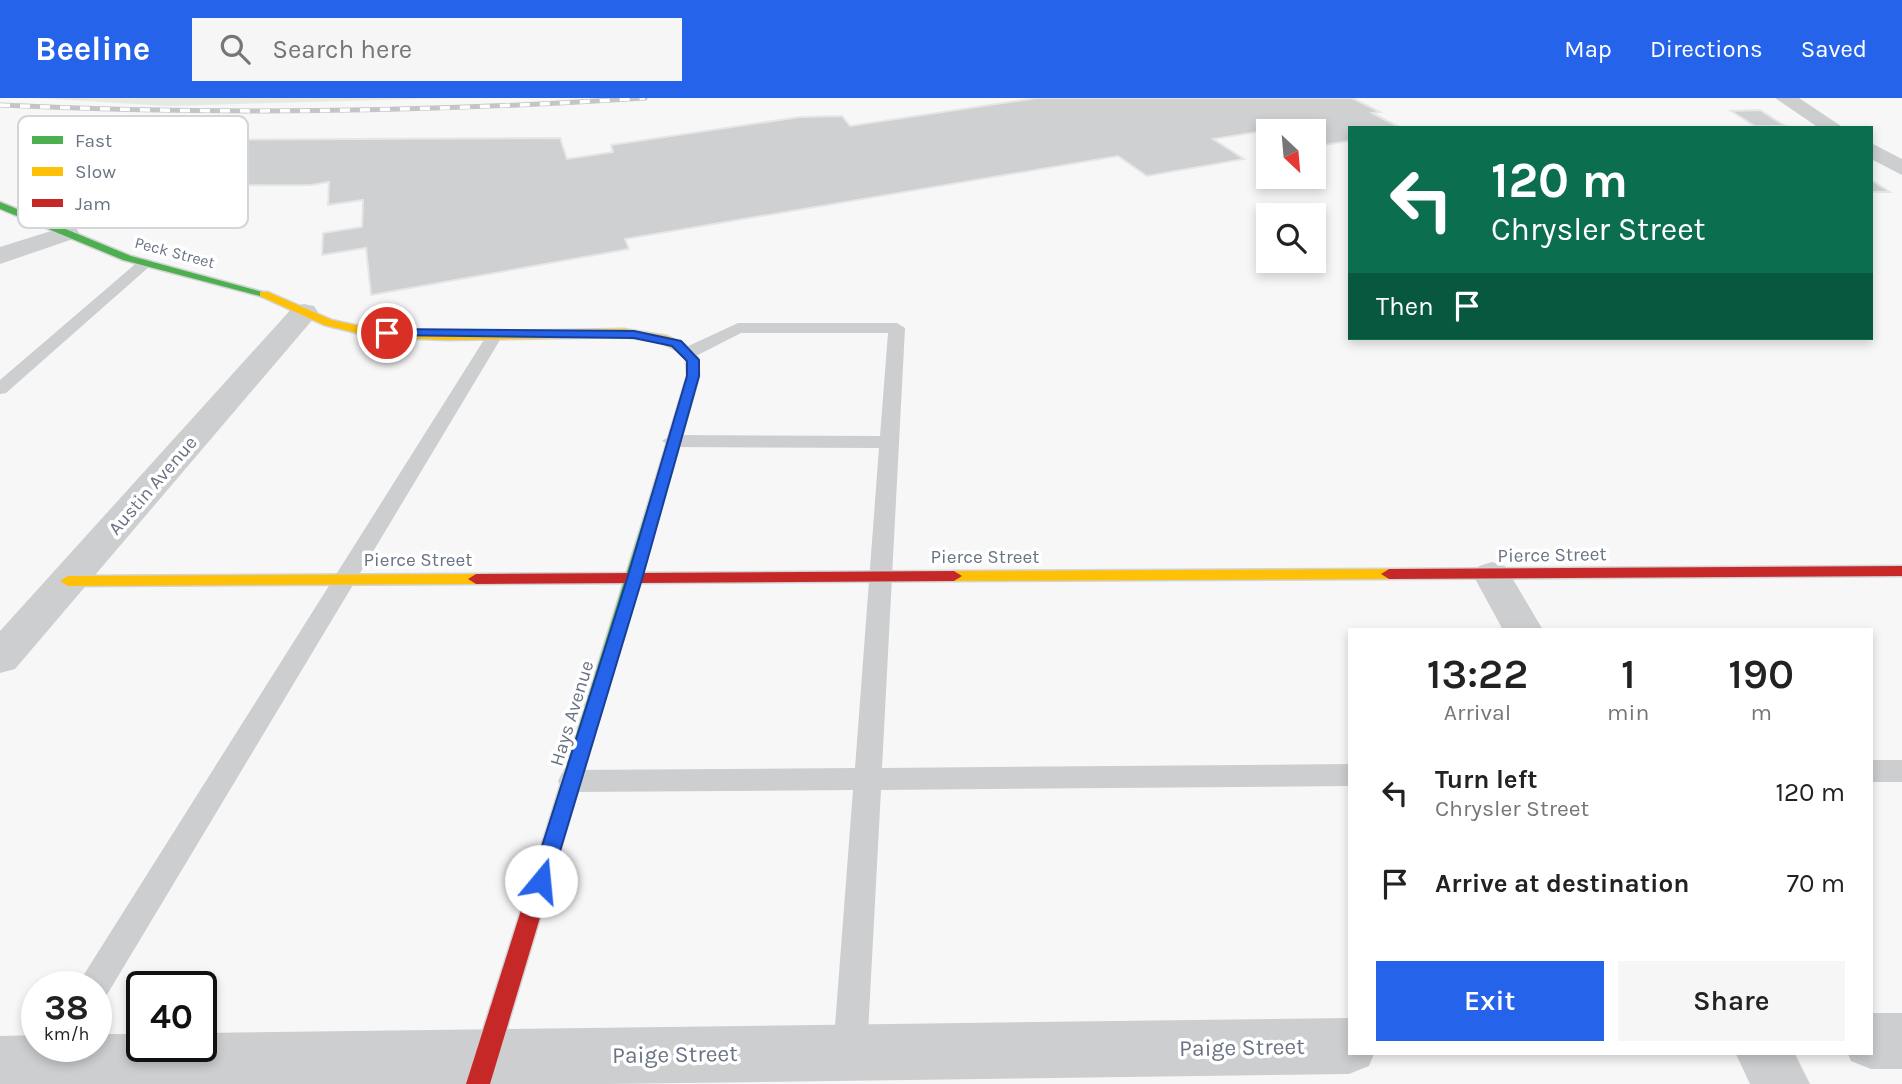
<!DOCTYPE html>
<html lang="en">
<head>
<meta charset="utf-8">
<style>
	body { margin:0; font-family:Karla,sans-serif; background:#f6f6f6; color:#222; height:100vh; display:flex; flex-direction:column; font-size:26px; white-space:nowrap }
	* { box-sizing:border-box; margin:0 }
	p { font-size:23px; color:#767676 }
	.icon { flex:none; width:38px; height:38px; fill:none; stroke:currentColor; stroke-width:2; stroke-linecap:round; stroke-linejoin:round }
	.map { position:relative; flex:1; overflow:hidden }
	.details { position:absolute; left:1348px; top:530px; width:525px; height:427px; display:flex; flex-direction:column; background:#fff; border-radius:0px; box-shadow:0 4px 10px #0003 }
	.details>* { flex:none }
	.top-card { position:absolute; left:1348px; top:28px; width:525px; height:214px; border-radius:0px; box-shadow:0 4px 10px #0003; background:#0b6e4f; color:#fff; overflow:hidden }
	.needle { width:46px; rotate:154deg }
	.buttons { position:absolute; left:1256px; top:21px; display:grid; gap:14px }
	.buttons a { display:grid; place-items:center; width:70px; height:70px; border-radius:0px; background:#fff; box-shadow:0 4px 10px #0003; font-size:35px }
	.speed { position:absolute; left:21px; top:873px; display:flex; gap:14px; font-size:35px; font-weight:700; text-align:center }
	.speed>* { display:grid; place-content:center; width:91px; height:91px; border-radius:50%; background:#fff; box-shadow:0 4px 10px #0003; line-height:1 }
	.speed small { font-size:18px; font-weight:400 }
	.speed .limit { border:4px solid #111; border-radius:10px; background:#fff; color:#111 }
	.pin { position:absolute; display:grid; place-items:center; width:60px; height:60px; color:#fff; margin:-30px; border:4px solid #fff; border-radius:50%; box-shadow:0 2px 7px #0007 }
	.me { position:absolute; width:77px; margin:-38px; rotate:17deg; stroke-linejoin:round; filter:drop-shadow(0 0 5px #0008) }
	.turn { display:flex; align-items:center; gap:24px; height:147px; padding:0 28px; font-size:32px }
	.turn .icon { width:91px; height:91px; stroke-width:2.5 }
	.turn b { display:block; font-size:49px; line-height:60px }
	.then { display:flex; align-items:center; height:66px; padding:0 28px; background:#0003; gap:14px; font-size:26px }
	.eta { display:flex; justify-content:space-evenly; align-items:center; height:119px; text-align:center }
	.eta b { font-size:42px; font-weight:600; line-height:49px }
	.action { display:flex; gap:14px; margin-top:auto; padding:14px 28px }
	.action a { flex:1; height:80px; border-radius:0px; background:#2563eb; color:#fff; font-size:28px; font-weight:600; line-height:80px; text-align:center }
	.action a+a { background:#f6f6f6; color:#222 }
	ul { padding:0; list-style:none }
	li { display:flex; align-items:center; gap:21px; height:91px; padding:0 28px }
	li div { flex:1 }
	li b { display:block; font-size:26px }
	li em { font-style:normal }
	header { display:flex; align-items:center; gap:42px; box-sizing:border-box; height:98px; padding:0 35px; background:#2563eb; color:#fff }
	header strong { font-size:33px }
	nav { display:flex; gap:38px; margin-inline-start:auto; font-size:24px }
	.search { width:490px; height:63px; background:#f6f6f6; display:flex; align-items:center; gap:18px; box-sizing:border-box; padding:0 24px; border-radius:0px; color:#767676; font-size:26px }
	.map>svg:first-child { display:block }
	.green { fill:#e6eae5 }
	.building { fill:#cfd0d2; stroke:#e6e6e6; stroke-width:2 }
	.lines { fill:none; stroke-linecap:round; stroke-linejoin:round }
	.fast-casing { stroke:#d3d4d5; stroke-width:3 }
	.slow-casing { stroke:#d3d4d5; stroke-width:3 }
	.jam-casing { stroke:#d3d4d5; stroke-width:3 }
	.lane { fill:#cdced0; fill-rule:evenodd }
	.street { fill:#cdced0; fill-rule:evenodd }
	.fast { fill:#4caf50; fill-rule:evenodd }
	.slow { fill:#ffc107; fill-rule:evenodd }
	.jam { fill:#c62828; fill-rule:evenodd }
	.rail-casing { stroke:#c4c5c6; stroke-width:5 }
	.rail { stroke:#fff; stroke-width:3.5; stroke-dasharray:10; stroke-linecap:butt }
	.route { fill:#2563eb; stroke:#184099; stroke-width:2 }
	.labels { text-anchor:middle; stroke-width:7; stroke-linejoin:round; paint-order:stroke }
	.far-street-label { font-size:16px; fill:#697384; stroke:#fff }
	.street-label { font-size:19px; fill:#697384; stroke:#fff }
	.near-street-label { font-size:23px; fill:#697384; stroke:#fff }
	.key { fill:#fff; stroke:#d2d5da; stroke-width:2 }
	.key-label { font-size:19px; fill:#697384 }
</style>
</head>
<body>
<header>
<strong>Beeline</strong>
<div class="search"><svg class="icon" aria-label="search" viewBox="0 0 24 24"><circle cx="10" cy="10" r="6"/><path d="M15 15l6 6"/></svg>Search here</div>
<nav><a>Map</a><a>Directions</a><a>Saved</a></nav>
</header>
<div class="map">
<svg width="1902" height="986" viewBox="0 0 1902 986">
	<rect width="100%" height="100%" fill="#f7f7f7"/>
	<path class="green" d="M38 0H453L167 8Z"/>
	<g class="building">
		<path d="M1037 0H1352L1380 14 1372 15 1401 30H1349V43L1318 48 1314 46V33H1269V36L1263 33 1213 41 1244 61 1147 78 1118 58 625 141 629 151 371 197 366 150 322 157 323 135 362 129 363 102 328 107 329 84 311 87 59 88 122 42 560 40 567 61 613 54 611 47 800 19 842 18 850 28Z"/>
		<path d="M1760 12 1785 28H1755L1731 13Z"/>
		<path d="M1871 82 1890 94H1871Z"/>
	</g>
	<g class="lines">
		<defs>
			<g id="fast">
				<path d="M0 104 131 158 270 196 264 199 123 162 0 111Z"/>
				<path d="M658 393 665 397 563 743 560 749 553 752 546 749 543 743 651 397Z"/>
			</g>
			<g id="slow">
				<path d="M260 194H268L332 222 373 231 447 234 624 231 667 238 684 246 698 260 699 278 665 397 658 401 651 397 687 278 686 261 676 252 660 244 624 239 447 242 373 239 324 227 260 198Z"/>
				<path d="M1389 471 1397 476 1389 481 954 483 946 478 954 473Z"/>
				<path d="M476 476 484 481 476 486 68 488 60 483 68 478Z"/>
			</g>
			<g id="jam">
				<path d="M1902 468V478L1389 481 1381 476 1389 471Z"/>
				<path d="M954 473 962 478 954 483 476 486 468 481 476 476Z"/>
				<path d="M553 734 560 737 563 743 490 986H466L543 743 546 737Z"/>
			</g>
		</defs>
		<use href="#fast" class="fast-casing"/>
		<use href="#slow" class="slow-casing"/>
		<use href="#jam" class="jam-casing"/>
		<g class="lane">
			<path d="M145 160 150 162 153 165 150 168 6 295 0 296V282L140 162Z"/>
			<path d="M738 225H897L905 230 882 670 1349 666V688L881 692 867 954 862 966 850 971 838 966 833 954 853 692 572 694 562 691 558 683 562 675 572 672 855 670 879 350 672 349 662 343 672 337 880 338 888 235H741L694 259 688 260 679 255 682 251Z"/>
			<path d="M495 232 503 237 105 900 96 903V889H78L83 878 487 237Z"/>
			<rect x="1871" y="662" width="31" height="22"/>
		</g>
		<g class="street">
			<path d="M1775 0H1799L1844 30H1819Z"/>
			<path d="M1871 45 1902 61V77L1871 61Z"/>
			<path d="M67 128 76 130 79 135 76 140 0 166V149Z"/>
			<path d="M304 206 314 208 318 214 314 220 15 571 0 575V533L294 208Z"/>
			<path d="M1492 464 1505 468 1543 532H1503L1473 477 1479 468Z"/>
			<path d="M1871 915H1902V971H1871L1851 963 1848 956H1871Z"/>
			<path d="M1349 920V956H1374L1369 968 1349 976 607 986H0V938L37 937V948H96V936H142V948H201V935Z"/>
			<path d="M1736 956H1795L1810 986H1750Z"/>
		</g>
		<use href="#fast" class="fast"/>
		<use href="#slow" class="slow"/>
		<use href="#jam" class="jam"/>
		<defs>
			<path id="rail" d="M0 7C215 17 430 14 645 0"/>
		</defs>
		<use href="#rail" class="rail-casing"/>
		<use href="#rail" class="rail"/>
	</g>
	<path class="route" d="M387 231 634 233 681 243 699 262V278L642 481 551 783 548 790 541 792 534 790 531 783 627 481 687 278V263L672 248 634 240 383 237V232Z"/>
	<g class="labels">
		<g class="far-street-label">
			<text transform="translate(175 154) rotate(15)" y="6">Peck Street</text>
		</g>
		<g class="street-label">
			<text transform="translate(152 387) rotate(-49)" y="7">Austin Avenue</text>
			<text transform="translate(1552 456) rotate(-1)" y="7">Pierce Street</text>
			<text x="985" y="465">Pierce Street</text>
			<text x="418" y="468">Pierce Street</text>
			<text transform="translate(571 615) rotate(-73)" y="7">Hays Avenue</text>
		</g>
		<g class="near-street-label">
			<text transform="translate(1242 949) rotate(-1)" y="8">Paige Street</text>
			<text transform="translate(675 956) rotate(-1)" y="8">Paige Street</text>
		</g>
	</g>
	<rect x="18" y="18" width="230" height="112" rx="10" class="key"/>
	<rect x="32" y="38" width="31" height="8" fill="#4caf50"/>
	<rect x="32" y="69" width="31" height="9" fill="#ffc107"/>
	<rect x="32" y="101" width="31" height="8" fill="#c62828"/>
	<g class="key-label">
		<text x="75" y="49">Fast</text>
		<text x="75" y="80">Slow</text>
		<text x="75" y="112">Jam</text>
	</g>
</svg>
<div class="buttons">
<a><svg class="needle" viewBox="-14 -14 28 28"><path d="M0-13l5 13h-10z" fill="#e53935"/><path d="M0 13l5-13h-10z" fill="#767676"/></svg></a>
<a><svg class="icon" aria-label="search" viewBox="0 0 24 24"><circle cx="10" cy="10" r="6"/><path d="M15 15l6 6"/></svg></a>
</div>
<div class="speed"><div>38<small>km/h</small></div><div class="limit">40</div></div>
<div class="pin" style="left:387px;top:235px;background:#d93025"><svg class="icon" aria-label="arrive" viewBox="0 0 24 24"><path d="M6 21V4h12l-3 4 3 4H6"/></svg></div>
<svg class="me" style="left:541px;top:783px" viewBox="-20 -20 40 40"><circle r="19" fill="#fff"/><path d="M0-13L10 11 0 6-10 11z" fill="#2563eb"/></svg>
<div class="top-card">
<div class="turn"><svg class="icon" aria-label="left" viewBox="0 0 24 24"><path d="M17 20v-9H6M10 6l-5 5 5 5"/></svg><div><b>120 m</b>Chrysler Street</div></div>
<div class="then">Then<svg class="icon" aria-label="arrive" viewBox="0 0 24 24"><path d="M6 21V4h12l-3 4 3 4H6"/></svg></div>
</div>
<section class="details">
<div class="eta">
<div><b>13:22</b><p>Arrival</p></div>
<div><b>1</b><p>min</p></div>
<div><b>190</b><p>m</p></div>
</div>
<ul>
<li><svg class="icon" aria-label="left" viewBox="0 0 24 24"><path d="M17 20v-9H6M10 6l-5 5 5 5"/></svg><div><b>Turn left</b><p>Chrysler Street</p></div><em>120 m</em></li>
<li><svg class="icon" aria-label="arrive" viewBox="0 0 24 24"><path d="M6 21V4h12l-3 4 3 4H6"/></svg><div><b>Arrive at destination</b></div><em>70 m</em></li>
</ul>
<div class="action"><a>Exit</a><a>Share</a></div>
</section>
</div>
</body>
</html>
